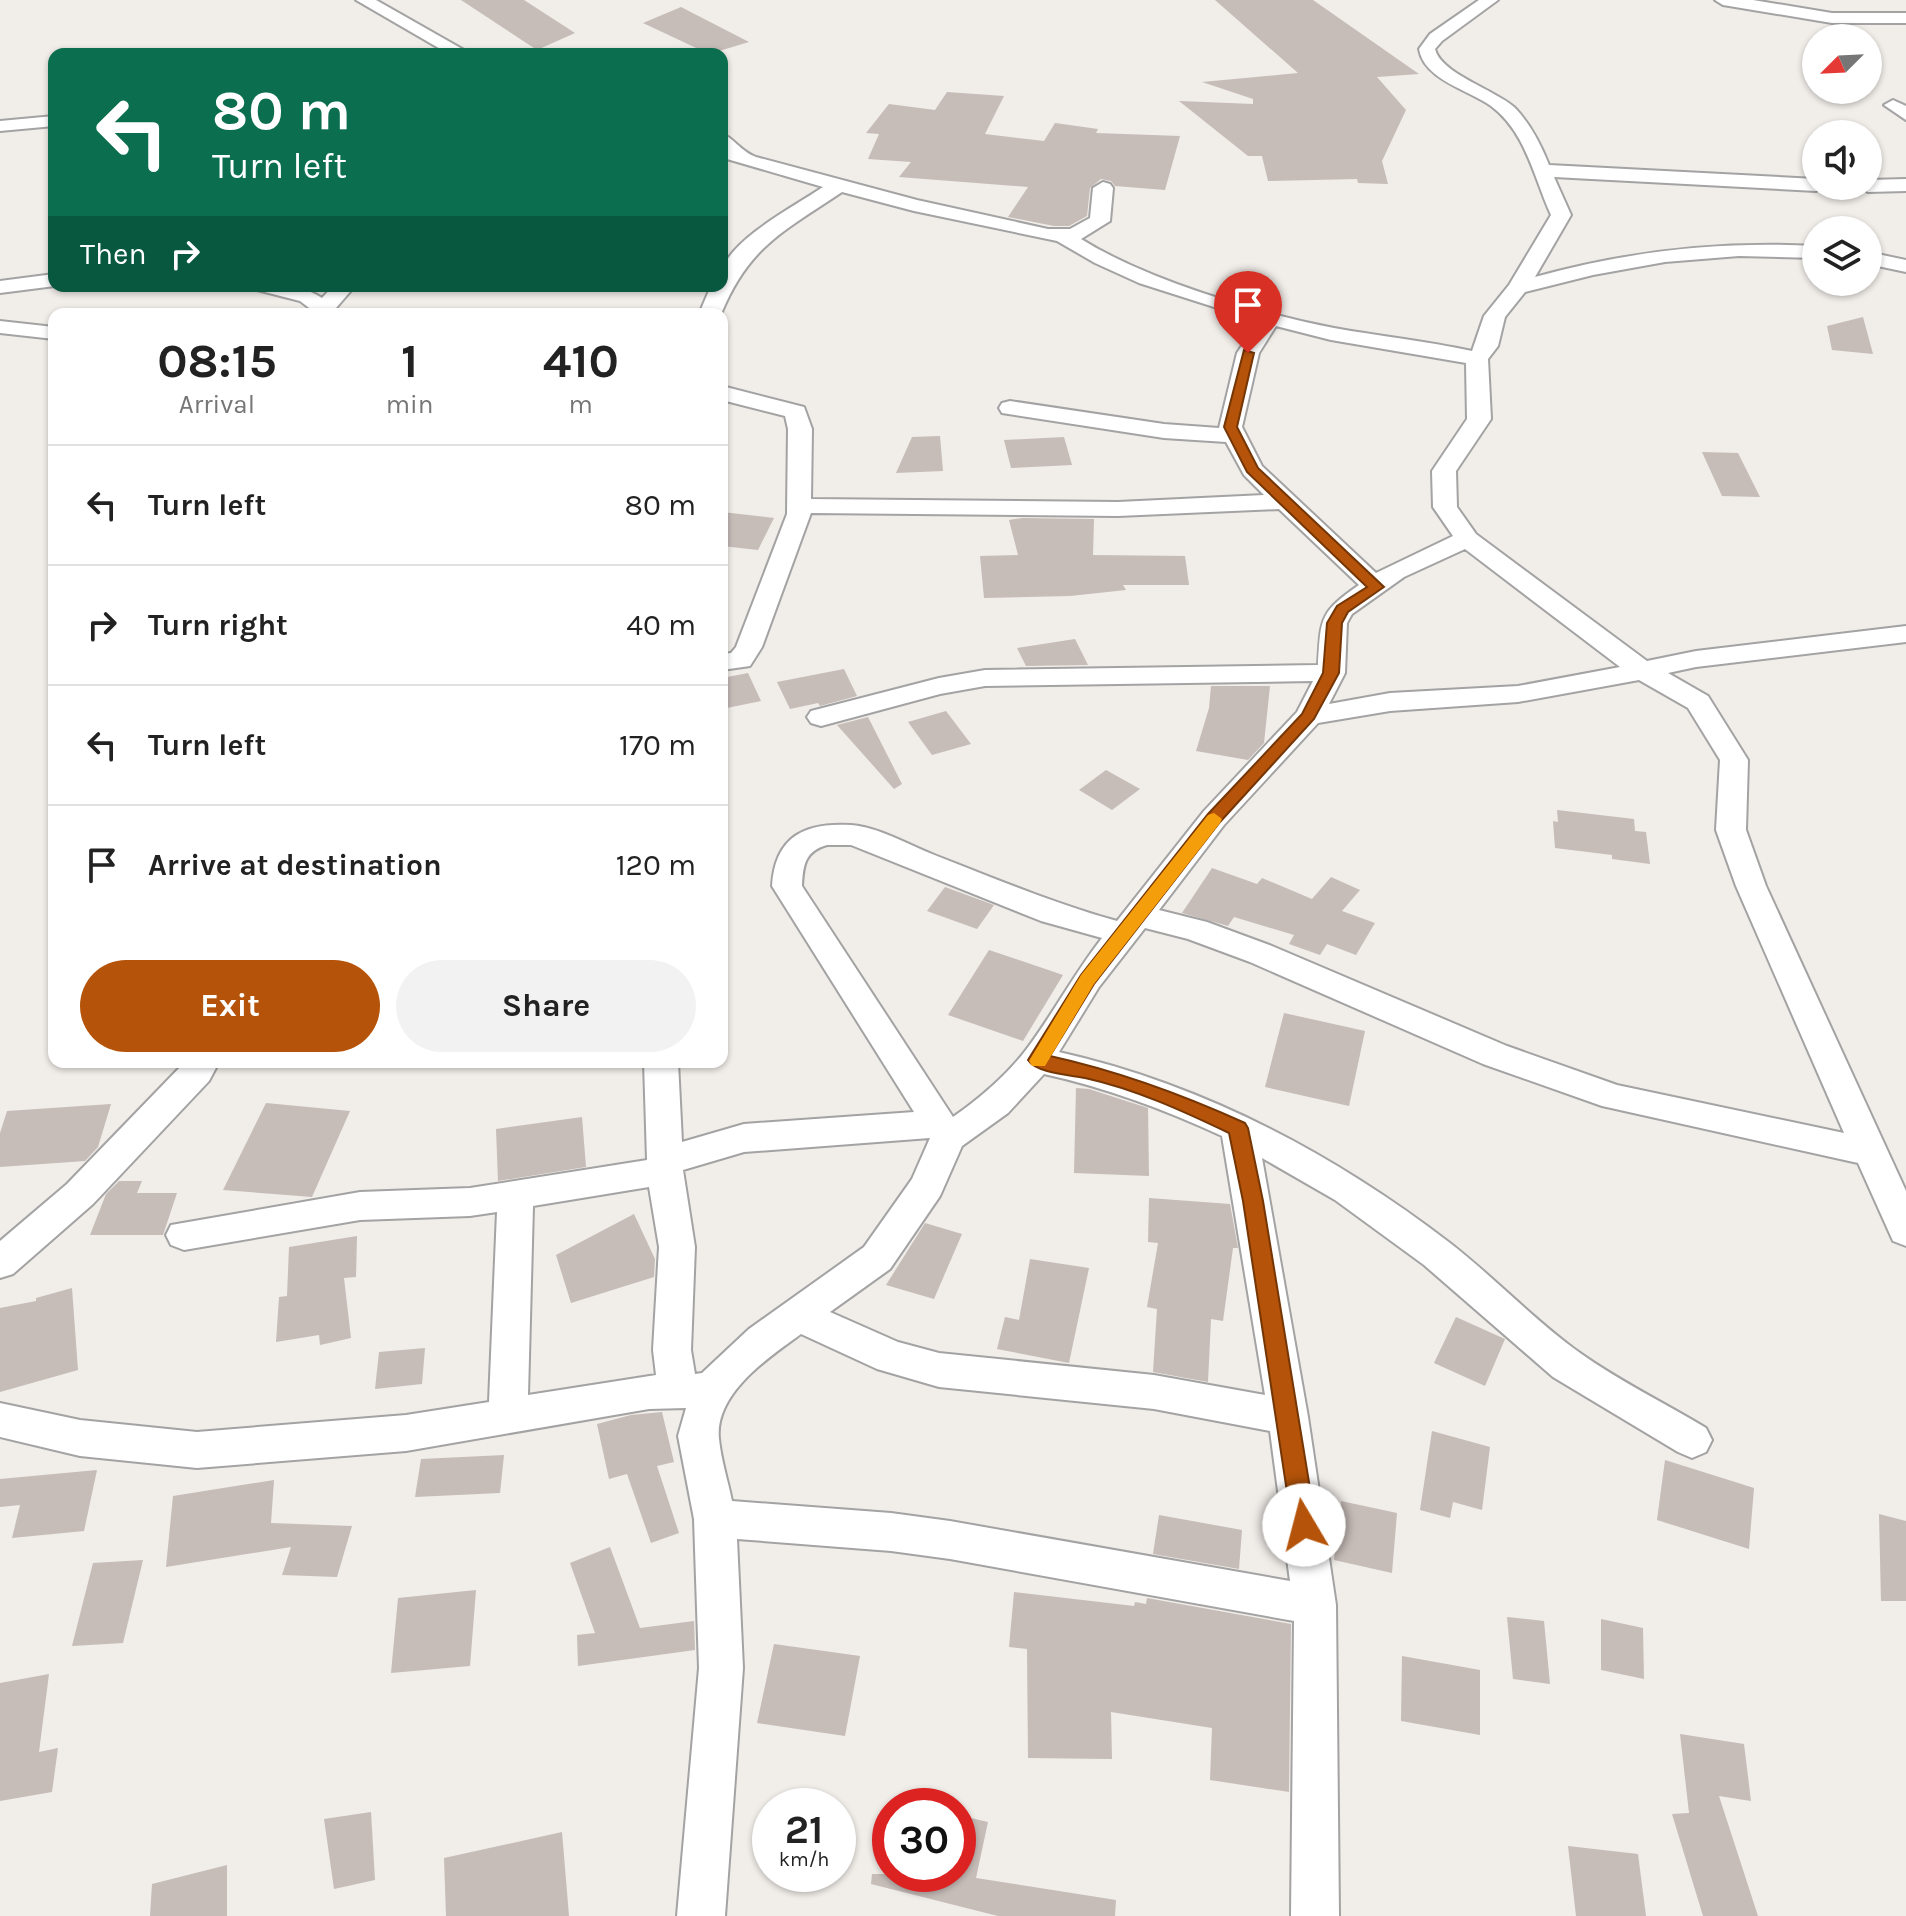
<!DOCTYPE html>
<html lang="en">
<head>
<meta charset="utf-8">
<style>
	body { margin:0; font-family:Karla,sans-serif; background:#f2f2f2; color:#222; height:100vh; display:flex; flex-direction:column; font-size:30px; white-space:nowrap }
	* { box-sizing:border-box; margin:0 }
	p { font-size:26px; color:#767676 }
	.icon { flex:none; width:44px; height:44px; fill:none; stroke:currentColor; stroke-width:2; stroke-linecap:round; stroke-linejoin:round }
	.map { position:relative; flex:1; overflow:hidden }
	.side { position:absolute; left:48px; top:308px; width:680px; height:760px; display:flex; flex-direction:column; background:#fff; border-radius:16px; box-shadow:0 2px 6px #0004 }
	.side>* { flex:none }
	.guide { position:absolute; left:48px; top:48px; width:680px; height:244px; border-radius:16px; box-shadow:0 2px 6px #0004; background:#0b6e4f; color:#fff; overflow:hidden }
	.needle { width:52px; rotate:246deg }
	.controls { position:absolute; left:1802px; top:24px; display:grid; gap:16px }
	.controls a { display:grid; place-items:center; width:80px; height:80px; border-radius:50%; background:#fff; box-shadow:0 2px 6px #0004; font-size:40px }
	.speed { position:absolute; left:752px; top:1788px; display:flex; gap:16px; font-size:40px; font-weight:700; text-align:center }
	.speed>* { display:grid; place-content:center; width:104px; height:104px; border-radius:50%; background:#fff; box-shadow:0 2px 6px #0004; line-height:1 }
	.speed small { font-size:20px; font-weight:400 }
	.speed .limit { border:12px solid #d22; background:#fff; color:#111 }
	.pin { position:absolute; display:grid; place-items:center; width:68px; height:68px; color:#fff; margin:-82px -34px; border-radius:50% 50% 50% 0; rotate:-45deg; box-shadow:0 0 8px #0007 }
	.pin .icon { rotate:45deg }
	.me { position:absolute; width:88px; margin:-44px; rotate:352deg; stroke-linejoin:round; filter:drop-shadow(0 0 6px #0008) }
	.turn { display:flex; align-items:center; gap:28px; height:168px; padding:0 32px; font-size:36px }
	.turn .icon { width:104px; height:104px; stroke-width:2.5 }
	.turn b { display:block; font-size:56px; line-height:68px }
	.then { display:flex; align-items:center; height:76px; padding:0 32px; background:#0003; gap:16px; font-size:30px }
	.eta { display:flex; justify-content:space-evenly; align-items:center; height:136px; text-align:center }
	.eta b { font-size:48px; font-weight:700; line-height:56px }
	.cta { display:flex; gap:16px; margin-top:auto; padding:16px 32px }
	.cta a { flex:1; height:92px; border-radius:48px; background:#b45309; color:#fff; font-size:32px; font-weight:700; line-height:92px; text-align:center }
	.cta a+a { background:#f2f2f2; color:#222 }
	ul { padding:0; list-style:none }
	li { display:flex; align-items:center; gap:24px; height:120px; padding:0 32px; border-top:2px solid #e0e0e0 }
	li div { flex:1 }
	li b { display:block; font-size:30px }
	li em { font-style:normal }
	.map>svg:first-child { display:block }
	.building { fill:#c6bcb8 }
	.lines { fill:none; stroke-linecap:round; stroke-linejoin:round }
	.street-casing { stroke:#a3a3a3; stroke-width:4 }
	.street { fill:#fff; fill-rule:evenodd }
	.route { fill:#b45309; stroke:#753606; stroke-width:2 }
	.slow { fill:#f59e0b }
</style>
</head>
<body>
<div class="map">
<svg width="1906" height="1916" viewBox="0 0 1906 1916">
	<rect width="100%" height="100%" fill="#f1ede9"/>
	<g class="building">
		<path d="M461 0H524L575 33 537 50Z"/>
		<path d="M1215 0H1313L1419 74 1377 77 1406 110 1382 161 1388 184 1358 183 1357 179 1268 181 1262 156H1248L1179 101 1253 104V99L1202 82 1298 73Z"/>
		<path d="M681 7 749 42 709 54 643 23Z"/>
		<path d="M947 92 1004 96 985 134 1044 141 1055 123 1098 129 1096 133 1180 136 1165 190 1115 186 1111 181 1101 179 1090 188 1087 216 1069 226H1054L1008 217 1028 187 899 177 911 162 868 159 879 134 866 133 889 104 935 110Z"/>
		<path d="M1863 317 1873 354 1832 350 1827 326Z"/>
		<path d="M940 436 943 471 896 473 912 437Z"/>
		<path d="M1064 437 1072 465 1011 468 1004 440Z"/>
		<path d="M1702 452 1738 453 1760 497 1722 496Z"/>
		<path d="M722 512 774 518 758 550 722 546Z"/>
		<path d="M1022 518 1094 519 1093 555 1185 556 1189 585H1123L1126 590 1070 596 984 598 980 556 1018 555 1009 520Z"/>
		<path d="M1075 639 1088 665 1026 666 1017 648Z"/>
		<path d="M844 669 857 696 820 706 818 703 790 709 777 682Z"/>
		<path d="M748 673 761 701 722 709V678Z"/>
		<path d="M1211 686H1270L1264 743 1248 760 1196 751 1209 708Z"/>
		<path d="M946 711 971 744 932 755 908 722Z"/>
		<path d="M868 717 902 784 894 789 837 725Z"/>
		<path d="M1106 770 1140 789 1112 810 1079 790Z"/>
		<path d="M1557 810 1634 819 1635 831 1646 832 1650 864 1612 859V855L1555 848 1553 821 1558 822Z"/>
		<path d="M1212 868 1257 884 1262 878 1312 899 1331 877 1360 890 1342 911 1375 923 1356 955 1327 944 1320 955 1289 944 1294 935 1234 917 1228 926 1182 913Z"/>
		<path d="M945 887 994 905 977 929 927 911Z"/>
		<path d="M989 950 1063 975 1023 1041 948 1015Z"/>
		<path d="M1284 1013 1365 1031 1349 1106 1265 1087Z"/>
		<path d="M1076 1088 1089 1089 1148 1108 1149 1176 1074 1173Z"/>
		<path d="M266 1103 350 1111 312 1197 223 1190Z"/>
		<path d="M111 1104 98 1147 85 1161 0 1167V1133L7 1111Z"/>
		<path d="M582 1117 586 1167 498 1181 496 1129Z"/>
		<path d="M119 1181H142L137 1193H177L163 1235H90L106 1194Z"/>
		<path d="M1149 1198 1230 1204 1238 1248H1233L1223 1321 1211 1319 1208 1382 1153 1372 1157 1309 1147 1307 1158 1243 1148 1242Z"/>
		<path d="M634 1214 655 1259 654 1277 571 1303 556 1255Z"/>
		<path d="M925 1223 962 1234 934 1299 886 1285Z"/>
		<path d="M357 1236 356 1277 344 1278 351 1338 320 1345 319 1335 276 1342 279 1297 287 1296 289 1247Z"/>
		<path d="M1030 1259 1089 1268 1069 1363 997 1349 1005 1317 1019 1320Z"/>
		<path d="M72 1288 78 1370 0 1392V1308L36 1301V1298Z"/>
		<path d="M1456 1317 1505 1339 1485 1386 1434 1363Z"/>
		<path d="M425 1348 422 1384 375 1389 379 1352Z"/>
		<path d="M662 1412 674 1462 657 1466 679 1533 651 1543 627 1474 609 1479 597 1424 631 1415Z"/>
		<path d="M1432 1431 1490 1447 1482 1510 1453 1502 1450 1518 1420 1510Z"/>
		<path d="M504 1455 500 1493 415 1497 421 1459Z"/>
		<path d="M1665 1460 1754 1488 1749 1549 1657 1520Z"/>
		<path d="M97 1470 84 1531 12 1538 20 1505 0 1507V1479Z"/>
		<path d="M274 1480 271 1523 352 1526 337 1577 282 1575 291 1547 166 1567 173 1496Z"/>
		<path d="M1341 1501 1397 1513 1392 1573 1334 1560Z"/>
		<path d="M1879 1514 1906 1521V1601H1881Z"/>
		<path d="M1159 1515 1242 1530 1239 1569 1153 1554Z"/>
		<path d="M610 1547 640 1628 694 1621 695 1650 578 1666 577 1635 595 1633 570 1563Z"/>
		<path d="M143 1560 123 1643 72 1646 93 1563Z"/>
		<path d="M476 1590 470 1666 391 1673 398 1598Z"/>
		<path d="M1014 1592 1134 1606 1135 1602 1146 1604 1147 1598 1291 1624 1289 1792 1210 1780 1212 1728 1111 1712 1112 1759 1028 1758 1027 1649 1009 1647Z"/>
		<path d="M1507 1617 1544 1621 1550 1684 1513 1679Z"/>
		<path d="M1601 1619 1643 1628 1644 1679 1601 1670Z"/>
		<path d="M774 1644 860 1656 845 1736 757 1723Z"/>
		<path d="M1402 1656 1480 1670V1735L1401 1721Z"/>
		<path d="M49 1674 39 1752 58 1748 52 1792 0 1801V1683Z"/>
		<path d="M1680 1734 1744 1744 1751 1801 1719 1796 1758 1916H1703L1672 1814 1689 1813Z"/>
		<path d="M371 1812 375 1880 334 1889 324 1819Z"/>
		<path d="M958 1815 988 1822 976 1878 1116 1900 1115 1916H998L871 1884 872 1874H958Z"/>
		<path d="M562 1832 569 1916H446L444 1858Z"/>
		<path d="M1568 1846 1638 1854 1646 1916H1576Z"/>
		<path d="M227 1865V1916H150L152 1884Z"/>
	</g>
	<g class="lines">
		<defs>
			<g id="street">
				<path d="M356 0H376L471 54H449Z"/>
				<path d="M1479 0H1498L1442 41 1435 49C1440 73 1495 90 1514 107 1530 123 1541 145 1549 165L1816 179V186H1825L1816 191 1554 177 1571 215 1535 277C1628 251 1720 241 1816 246V258L1739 256 1665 262 1593 275 1525 292 1505 317 1498 346 1488 359 1491 419 1456 471 1457 507 1476 534 1647 661 1696 651 1906 626V642L1696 667 1668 673 1708 696 1748 760 1746 830 1766 886 1906 1191V1246L1893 1241 1858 1163 1602 1106 1483 1064 1250 962 1188 939 1145 928 1099 987 1059 1052C1202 1084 1334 1154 1450 1243 1495 1278 1534 1320 1580 1353 1619 1381 1665 1403 1706 1428L1712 1440 1706 1452 1692 1458 1678 1452 1553 1377 1424 1265 1335 1200 1262 1158 1308 1417 1336 1605 1339 1916H1291L1294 1621 950 1559 891 1551 737 1539 743 1668 725 1916H677L699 1668 694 1519 678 1436 686 1408 649 1409 406 1451 197 1468 80 1456 0 1437V1403L80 1420 197 1432 406 1415 489 1402 497 1212 470 1216 360 1220 184 1250 171 1245 166 1235 171 1225 360 1192 470 1188 647 1160 644 1062H678L682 1142 744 1124 914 1112 772 886C775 837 804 822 851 825 878 827 907 844 932 854 993 878 1053 903 1117 921L1204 811 1297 712 1313 681 985 686 940 694 821 726 811 723 807 717 811 711 939 678 985 670 1318 665C1321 618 1319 613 1359 585L1279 509 1118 516 811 513 762 647 750 666 722 670V654L731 653 736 647 787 514 788 429 785 416 722 400V386L804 407 812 429 811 499 1118 502 1264 495 1244 475 1226 442 1164 438 1002 413 999 408 1002 403 1010 401 1164 424 1219 428 1237 353 1258 321 1139 283 1095 263 1057 241 914 211 842 192C784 231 749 246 721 314H699L711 286H722C722 280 721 273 723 267 738 235 795 206 823 187L727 159 722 152V134C733 137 740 151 756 157L917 200 1048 229H1070L1090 218 1093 188 1103 182 1110 184 1113 188 1110 221 1081 239C1147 280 1257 313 1334 328 1379 336 1426 341 1472 351L1484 316 1509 285 1551 215C1534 178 1526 132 1491 106 1469 90 1424 80 1419 49L1430 34ZM1276 326 1331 340 1466 363 1467 419 1432 471 1433 507 1453 536 1376 573 1262 466 1242 427 1259 353ZM1465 549 1620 667 1518 686 1390 693 1329 704 1345 673 1347 623 1352 614 1404 577ZM1639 680 1688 708 1720 760 1716 830 1736 886 1844 1133 1617 1085 1507 1046 1272 946 1207 922 1159 910 1224 825 1318 723 1390 711 1518 702ZM827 845H851L1041 921 1102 938C1074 974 1053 1014 1026 1050 1005 1077 980 1098 953 1117L802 886C803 865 805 851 827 845ZM1044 1074C1107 1088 1164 1109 1222 1136L1265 1395 1154 1375 939 1353 898 1342 830 1312 890 1269 940 1196 962 1146 1008 1113ZM930 1138 912 1179 864 1247 749 1329 702 1373 695 1374 691 1350 695 1247 683 1170 744 1152ZM649 1187 659 1247 653 1350 656 1375 528 1395 533 1206ZM801 1334 877 1369 939 1387 1154 1409 1270 1431 1290 1581 950 1521 891 1513 732 1501C728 1481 721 1460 719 1439 714 1394 769 1357 801 1334Z"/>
				<path d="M1715 0H1753L1832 13H1906V23H1832L1723 5Z"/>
				<path d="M1893 100 1906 106V120L1884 105Z"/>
				<path d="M54 116V126L0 131V121Z"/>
				<path d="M1906 179V191L1868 192 1858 186H1868V180Z"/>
				<path d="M1868 252 1906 260V272L1868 264Z"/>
				<path d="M54 274 55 286 0 293V281Z"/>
				<path d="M254 286C277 286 302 284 322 298L333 286H355L336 308 342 314H317L300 301 257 290Z"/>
				<path d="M0 321 54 327V339L0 333Z"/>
				<path d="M185 1062H219L209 1081 93 1204 13 1274 0 1278V1241L67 1184Z"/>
			</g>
		</defs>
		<use href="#street" class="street-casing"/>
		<use href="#street" class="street"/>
	</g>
	<path class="route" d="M1244 350 1254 353 1237 427 1258 468 1384 587 1348 612 1342 623 1339 673 1314 719 1220 822 1094 984 1050 1056C1118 1071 1181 1094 1245 1123L1248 1128 1263 1201 1316 1525 1313 1532 1304 1535 1296 1532 1292 1525 1243 1201 1229 1133C1183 1111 1135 1089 1085 1078 1070 1075 1036 1073 1028 1060L1081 975 1208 814 1302 714 1323 673 1327 623 1337 606 1367 587 1247 472 1224 427Z"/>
	<path class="slow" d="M1214 813 1222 819 1220 823 1094 984 1045 1066H1032L1029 1061 1081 975 1208 815Z"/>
</svg>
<div class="controls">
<a><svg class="needle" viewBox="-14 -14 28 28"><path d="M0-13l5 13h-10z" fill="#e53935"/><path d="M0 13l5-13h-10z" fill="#767676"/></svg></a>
<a><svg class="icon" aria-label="sound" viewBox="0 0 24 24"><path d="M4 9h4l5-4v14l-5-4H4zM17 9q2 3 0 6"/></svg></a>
<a><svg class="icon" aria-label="layers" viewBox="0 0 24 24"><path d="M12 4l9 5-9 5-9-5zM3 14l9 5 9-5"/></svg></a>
</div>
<div class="speed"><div>21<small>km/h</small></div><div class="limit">30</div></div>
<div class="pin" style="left:1248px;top:353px;background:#d93025"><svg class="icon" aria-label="arrive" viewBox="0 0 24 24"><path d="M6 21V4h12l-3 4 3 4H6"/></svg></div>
<svg class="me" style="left:1304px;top:1525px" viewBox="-20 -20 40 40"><circle r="19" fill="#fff"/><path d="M0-13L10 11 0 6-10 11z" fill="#b45309"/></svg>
<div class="guide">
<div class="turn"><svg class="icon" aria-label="left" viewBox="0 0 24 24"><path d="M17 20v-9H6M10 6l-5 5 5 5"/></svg><div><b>80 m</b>Turn left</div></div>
<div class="then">Then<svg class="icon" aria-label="right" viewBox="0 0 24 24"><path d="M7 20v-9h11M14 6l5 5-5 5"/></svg></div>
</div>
<section class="side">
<div class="eta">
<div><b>08:15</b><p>Arrival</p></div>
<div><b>1</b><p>min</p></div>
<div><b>410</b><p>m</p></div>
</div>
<ul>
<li><svg class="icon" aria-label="left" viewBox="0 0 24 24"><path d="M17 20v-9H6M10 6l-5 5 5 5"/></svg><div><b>Turn left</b></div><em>80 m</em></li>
<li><svg class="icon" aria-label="right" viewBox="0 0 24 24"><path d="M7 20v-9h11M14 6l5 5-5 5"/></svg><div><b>Turn right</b></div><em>40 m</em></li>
<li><svg class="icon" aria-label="left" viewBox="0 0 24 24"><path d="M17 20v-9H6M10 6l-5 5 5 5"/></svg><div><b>Turn left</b></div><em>170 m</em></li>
<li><svg class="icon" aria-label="arrive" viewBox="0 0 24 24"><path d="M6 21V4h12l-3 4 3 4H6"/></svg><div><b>Arrive at destination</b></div><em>120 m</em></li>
</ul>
<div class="cta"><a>Exit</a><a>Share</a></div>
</section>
</div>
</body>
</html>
